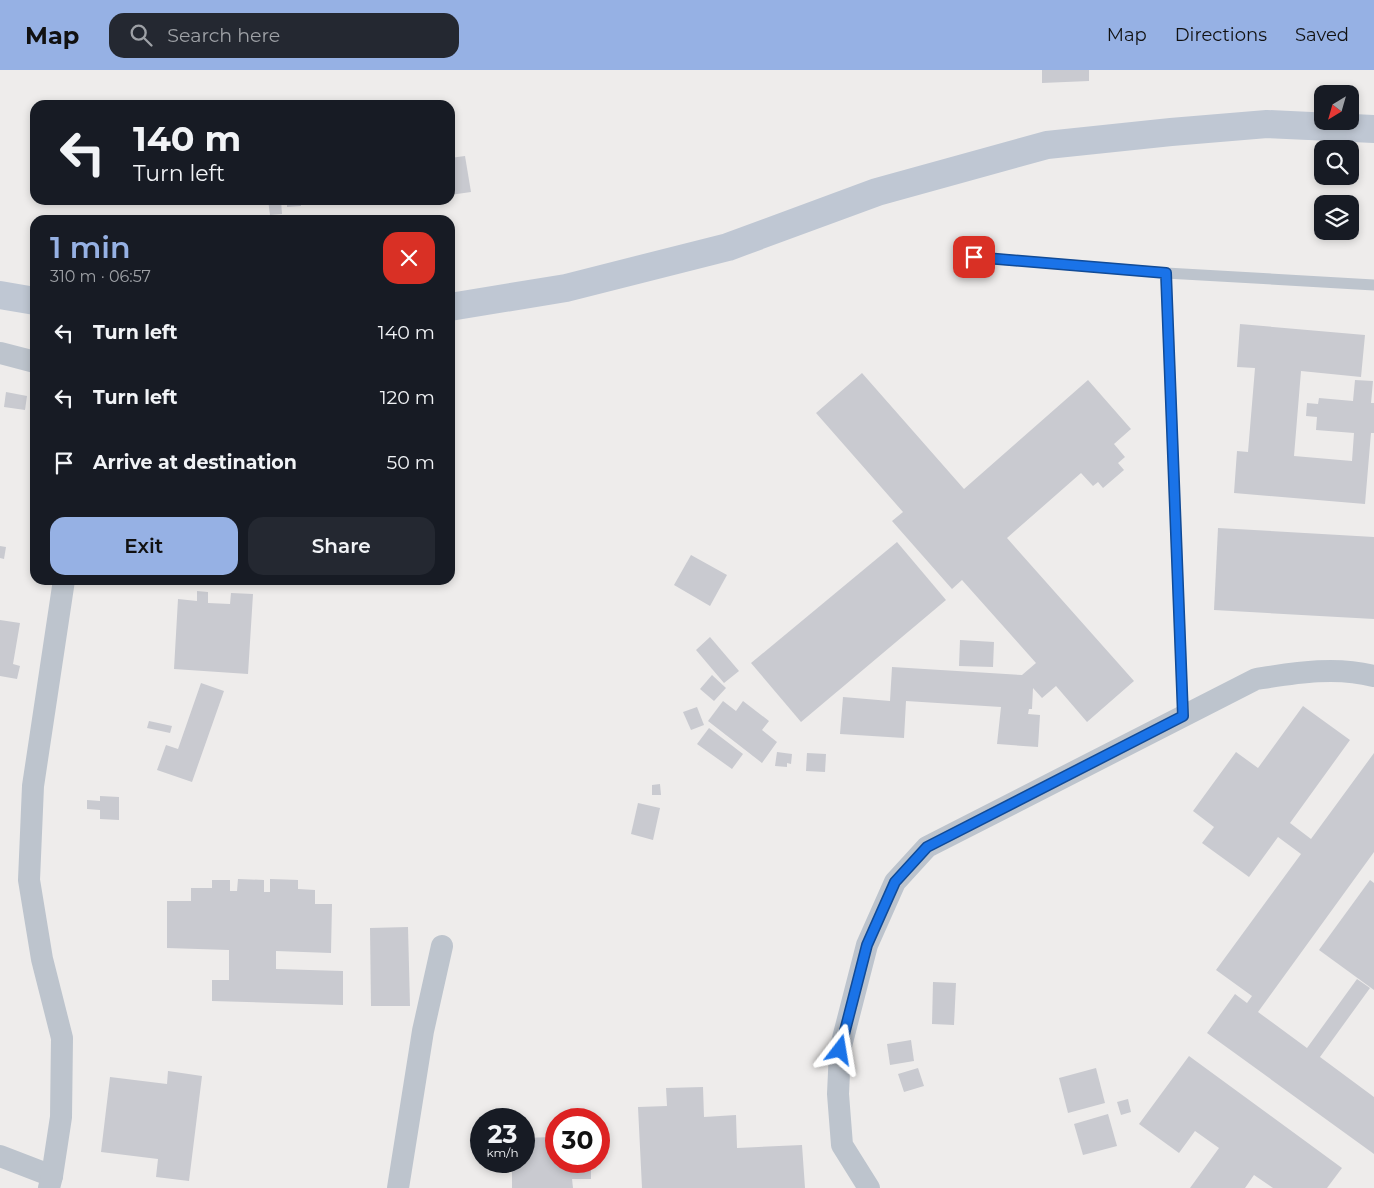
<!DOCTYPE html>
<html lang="en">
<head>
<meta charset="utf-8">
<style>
	body { margin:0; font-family:Montserrat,sans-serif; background:#242831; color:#f1f3f6; height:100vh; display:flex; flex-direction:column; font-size:19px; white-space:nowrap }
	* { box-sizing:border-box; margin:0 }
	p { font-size:16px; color:#9ea1a6 }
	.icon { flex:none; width:28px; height:28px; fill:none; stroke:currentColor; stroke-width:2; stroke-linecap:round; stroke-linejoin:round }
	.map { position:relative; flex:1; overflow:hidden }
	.sheet { position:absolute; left:30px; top:145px; width:425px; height:370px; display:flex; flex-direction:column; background:#171b24; border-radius:15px; box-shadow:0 2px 8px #0003 }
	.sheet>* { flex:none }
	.guide { position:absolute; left:30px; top:30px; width:425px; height:105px; border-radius:15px; box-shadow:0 2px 8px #0003; background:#171b24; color:#f1f3f6; overflow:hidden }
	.needle { width:32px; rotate:217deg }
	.buttons { position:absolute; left:1314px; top:15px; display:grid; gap:10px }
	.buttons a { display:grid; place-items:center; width:45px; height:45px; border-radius:10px; background:#171b24; box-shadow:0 2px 8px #0003; font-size:25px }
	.speed { position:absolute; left:470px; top:1038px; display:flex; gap:10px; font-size:25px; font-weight:700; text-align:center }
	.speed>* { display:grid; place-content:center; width:65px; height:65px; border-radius:50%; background:#171b24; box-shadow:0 2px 8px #0003; line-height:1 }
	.speed small { font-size:12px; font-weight:400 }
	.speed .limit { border:8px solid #d22; background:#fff; color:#111 }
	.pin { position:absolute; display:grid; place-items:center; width:42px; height:42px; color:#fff; margin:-21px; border-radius:10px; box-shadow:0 2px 8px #0006 }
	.me { position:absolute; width:55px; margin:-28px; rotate:14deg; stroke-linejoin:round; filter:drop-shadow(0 0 4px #0008) }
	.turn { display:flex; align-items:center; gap:18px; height:105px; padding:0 20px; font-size:22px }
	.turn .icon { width:65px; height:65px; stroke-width:2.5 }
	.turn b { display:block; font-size:35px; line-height:42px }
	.round { display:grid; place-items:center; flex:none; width:52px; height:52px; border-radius:15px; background:#242831 }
	.headline { display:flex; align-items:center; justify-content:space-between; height:85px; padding:0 20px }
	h1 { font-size:30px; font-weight:600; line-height:38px; color:#96b1e4 }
	.button { display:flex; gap:10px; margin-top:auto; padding:10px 20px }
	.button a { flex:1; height:58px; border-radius:15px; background:#96b1e4; color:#111; font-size:20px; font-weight:600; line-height:58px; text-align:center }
	.button a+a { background:#242831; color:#f1f3f6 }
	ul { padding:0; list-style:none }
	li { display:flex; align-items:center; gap:15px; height:65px; padding:0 20px }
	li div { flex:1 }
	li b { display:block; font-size:19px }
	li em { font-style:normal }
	header { display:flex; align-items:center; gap:30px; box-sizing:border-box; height:70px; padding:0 25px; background:#96b1e4; color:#111 }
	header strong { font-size:24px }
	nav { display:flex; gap:28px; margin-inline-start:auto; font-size:18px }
	.search { width:350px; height:45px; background:#242831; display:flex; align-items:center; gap:12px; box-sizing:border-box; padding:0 18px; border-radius:15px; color:#9ea1a6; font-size:19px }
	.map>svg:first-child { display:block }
	.building { fill:#c9cad0 }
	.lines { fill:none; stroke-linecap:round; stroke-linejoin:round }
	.lane { stroke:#bdc4cd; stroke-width:11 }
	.street { stroke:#bdc4cd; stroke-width:22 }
	.secondary { stroke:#bfc7d3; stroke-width:28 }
	.route-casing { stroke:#114b97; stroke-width:12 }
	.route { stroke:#1a73e8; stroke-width:9 }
</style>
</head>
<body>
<header>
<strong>Map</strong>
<div class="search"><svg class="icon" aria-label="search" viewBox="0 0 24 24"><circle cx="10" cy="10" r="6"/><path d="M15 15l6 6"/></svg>Search here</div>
<nav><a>Map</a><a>Directions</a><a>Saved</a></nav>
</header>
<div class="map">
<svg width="1374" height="1118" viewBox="0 0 1374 1118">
	<rect width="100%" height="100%" fill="#eeeceb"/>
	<g class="building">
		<path d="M1042 0H1089V11L1042 13Z"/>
		<path d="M465 86 471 122 450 125V88Z"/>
		<rect x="201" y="130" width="15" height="5"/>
		<path d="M268 130H281L282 144 270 145Z"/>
		<path d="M287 130H301V136L287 137Z"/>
		<path d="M1240 254 1365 265 1361 307 1301 301 1294 386 1352 391 1354 363 1316 360 1317 347 1306 346 1307 333 1318 334 1319 328 1353 331 1355 310 1373 311 1371 333H1374V363H1371L1365 434 1234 423 1237 381 1248 382 1255 298 1237 297Z"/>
		<path d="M862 303 964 419 1088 310 1131 359 1114 374 1125 387 1118 393 1124 400 1103 418 1098 412 1093 416 1081 403 1007 468 1134 611 1087 652 1056 616 1042 628 1033 618 1032 639H1029L1028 644 1040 645 1038 677 997 674 1001 637 906 631 904 668 840 664 843 627 890 631 892 597 1022 605 1036 593 962 510 952 519 892 451 903 442 816 343Z"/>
		<path d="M6 322 27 326 25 340 4 337Z"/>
		<path d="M1218 458 1374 467V549L1214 540Z"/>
		<path d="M897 472 946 530 801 652 751 593Z"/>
		<path d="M0 476 6 477 4 489 0 488Z"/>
		<path d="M691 485 727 505 710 536 674 515Z"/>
		<path d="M197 521 208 522V533L230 534 231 523 253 524 248 604 174 599 178 529 197 531Z"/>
		<path d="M0 550 20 553 13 594 20 596 17 609 0 606Z"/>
		<path d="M710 567 739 601 724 613 696 580Z"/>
		<path d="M960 570 994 572 993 597 959 596Z"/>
		<path d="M712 605 726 618 714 631 700 619Z"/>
		<path d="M201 613 224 621 192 712 157 700 166 675 178 679Z"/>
		<path d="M723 631 736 641 743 631 769 651 762 660 777 672 762 693 708 651Z"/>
		<path d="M1303 636 1350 670 1290 753 1311 769 1374 683V782L1258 942 1307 978 1357 909 1370 918 1320 987 1374 1027V1084L1207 963 1235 924 1247 933 1252 926 1216 900 1301 784 1278 767 1249 807 1202 773 1214 757 1193 741 1236 682 1258 698Z"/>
		<path d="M697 637 704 655 691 660 683 642Z"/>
		<path d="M149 651 172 656 170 663 147 658Z"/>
		<path d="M709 658 743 684 732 699 697 674Z"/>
		<path d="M777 682 792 684 791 694 787 693V697L775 696Z"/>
		<path d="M807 683 826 684 825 702 806 701Z"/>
		<path d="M660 714 661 725H652V715Z"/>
		<path d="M100 726 119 727V750L100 749V740L87 739V730L100 731Z"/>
		<path d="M638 733 660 738 653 770 631 764Z"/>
		<path d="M238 809 264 810V822H270V809L298 810V819L315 820V834H332L331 883 276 881V899L343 901V935L212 931V910H229V880L167 878V831H191V818H212V810H230V821H237Z"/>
		<path d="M1370 810 1374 813V920L1319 880Z"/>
		<path d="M408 857 410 936H371L370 858Z"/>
		<path d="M933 912 956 913 954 955 932 954Z"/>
		<path d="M911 970 914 991 890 995 887 974Z"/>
		<path d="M1189 986 1342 1098 1327 1118H1273L1254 1105 1245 1118H1190L1219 1078 1195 1061 1179 1083 1139 1054Z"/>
		<path d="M918 998 924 1016 904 1022 898 1004Z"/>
		<path d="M1096 998 1105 1033 1068 1043 1059 1008Z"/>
		<path d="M168 1001 202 1006 189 1111 156 1107 158 1089 101 1082 110 1007 167 1014Z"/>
		<path d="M703 1017 704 1047 736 1045 737 1078 802 1075 805 1118H642L638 1037 667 1036 666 1018Z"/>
		<path d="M1128 1029 1131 1042 1121 1045 1117 1032Z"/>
		<path d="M1108 1044 1117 1076 1083 1085 1074 1054Z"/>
		<path d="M552 1056H556V1091H591V1109H572L573 1118H512V1091H524V1068L552 1067Z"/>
	</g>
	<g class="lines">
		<g class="lane">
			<path d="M974 187 1166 203 1374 215"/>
			<path d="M1166 203 1183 646"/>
		</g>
		<g class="street">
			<path d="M0 283 35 292"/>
			<path d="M0 1086 52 1106"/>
			<path d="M49 1118 52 1106 61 1047 62 968 42 889 29 810 33 716 64 510"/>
			<path d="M398 1118 423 961 442 876"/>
			<path d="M869 1118 842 1075 838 1024 840 980 867 875 895 812 927 777 1256 609C1295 603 1335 596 1374 606"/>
		</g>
		<g class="secondary">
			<path d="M0 225 35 231"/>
			<path d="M450 237 566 218 728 177 877 122 1047 75 1171 62 1267 54 1374 59"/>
		</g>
	</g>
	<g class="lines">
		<defs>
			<path id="route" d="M840 980 867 875 895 812 927 777 1183 646 1166 203 974 187"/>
		</defs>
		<use href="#route" class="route-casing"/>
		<use href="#route" class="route"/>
	</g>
</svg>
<div class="buttons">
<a><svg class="needle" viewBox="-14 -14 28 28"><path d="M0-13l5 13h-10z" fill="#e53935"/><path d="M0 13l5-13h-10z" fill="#9ea1a6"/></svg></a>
<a><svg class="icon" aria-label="search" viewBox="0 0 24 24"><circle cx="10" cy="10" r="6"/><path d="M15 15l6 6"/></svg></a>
<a><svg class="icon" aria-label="layers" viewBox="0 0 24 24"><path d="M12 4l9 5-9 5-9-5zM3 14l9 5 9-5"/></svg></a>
</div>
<div class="speed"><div>23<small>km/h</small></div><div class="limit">30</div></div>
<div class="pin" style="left:974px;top:187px;background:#d93025"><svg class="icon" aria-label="arrive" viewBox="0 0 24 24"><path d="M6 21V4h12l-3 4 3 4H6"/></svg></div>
<svg class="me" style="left:840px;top:980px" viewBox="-20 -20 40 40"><path d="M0-17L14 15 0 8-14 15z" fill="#1a73e8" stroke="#fff" stroke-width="4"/></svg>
<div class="guide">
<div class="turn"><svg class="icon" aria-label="left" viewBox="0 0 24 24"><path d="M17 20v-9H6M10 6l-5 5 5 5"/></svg><div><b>140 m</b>Turn left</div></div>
</div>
<section class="sheet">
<div class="headline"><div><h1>1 min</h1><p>310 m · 06:57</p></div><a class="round" style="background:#d93025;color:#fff"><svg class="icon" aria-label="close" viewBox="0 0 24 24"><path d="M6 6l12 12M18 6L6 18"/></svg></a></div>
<ul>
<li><svg class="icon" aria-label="left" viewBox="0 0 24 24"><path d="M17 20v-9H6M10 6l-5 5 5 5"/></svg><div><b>Turn left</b></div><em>140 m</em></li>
<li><svg class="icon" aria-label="left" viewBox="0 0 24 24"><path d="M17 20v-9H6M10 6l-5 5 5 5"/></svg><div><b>Turn left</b></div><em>120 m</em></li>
<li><svg class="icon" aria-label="arrive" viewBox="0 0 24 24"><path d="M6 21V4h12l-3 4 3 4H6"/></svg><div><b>Arrive at destination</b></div><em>50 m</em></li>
</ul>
<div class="button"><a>Exit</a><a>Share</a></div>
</section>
</div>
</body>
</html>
